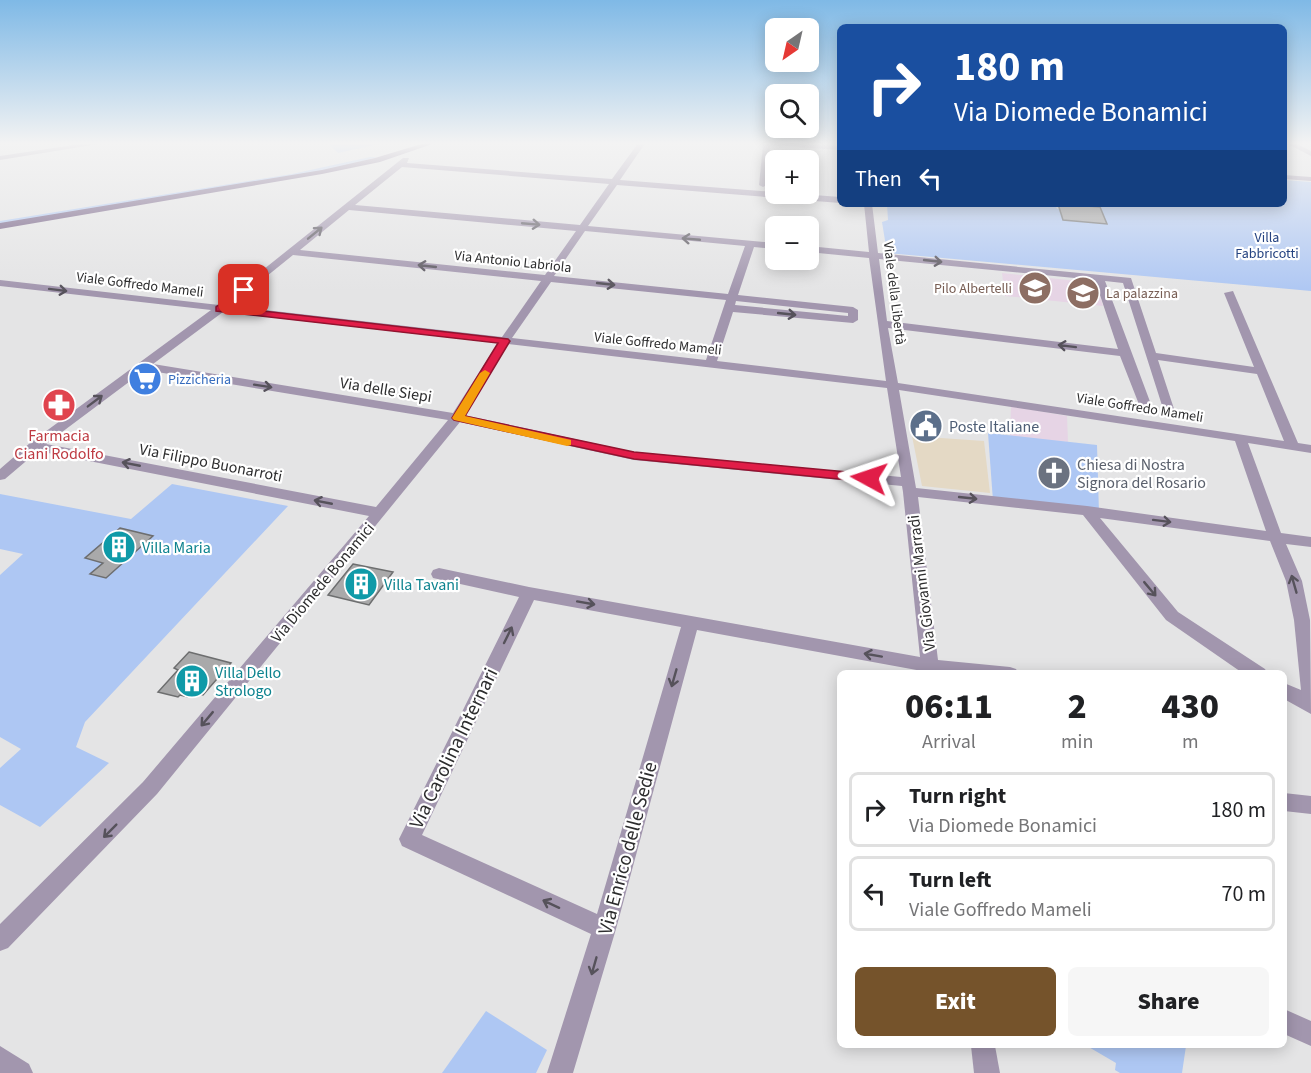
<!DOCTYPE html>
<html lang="en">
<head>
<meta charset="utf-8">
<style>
	body { margin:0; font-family:"Source Sans 3",sans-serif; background:#f6f6f6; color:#202124; height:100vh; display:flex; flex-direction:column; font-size:22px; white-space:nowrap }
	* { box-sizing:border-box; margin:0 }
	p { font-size:20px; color:#757577 }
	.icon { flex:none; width:33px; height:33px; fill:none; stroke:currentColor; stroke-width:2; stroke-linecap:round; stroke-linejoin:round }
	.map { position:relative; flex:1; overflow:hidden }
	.sheet { position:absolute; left:837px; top:670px; width:450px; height:378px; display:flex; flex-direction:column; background:#fff; border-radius:9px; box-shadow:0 3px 15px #0003 }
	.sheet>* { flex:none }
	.top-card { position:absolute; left:837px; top:24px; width:450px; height:183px; border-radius:9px; box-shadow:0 3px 15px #0003; background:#1a4fa0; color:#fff; overflow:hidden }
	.needle { width:39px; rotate:214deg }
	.controls { position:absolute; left:765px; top:18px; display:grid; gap:12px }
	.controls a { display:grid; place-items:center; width:54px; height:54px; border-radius:9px; background:#fff; box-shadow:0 3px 15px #0003; font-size:30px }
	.pin { position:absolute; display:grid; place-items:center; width:51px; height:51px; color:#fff; margin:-26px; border-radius:12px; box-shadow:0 3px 9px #0006 }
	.me { position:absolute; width:66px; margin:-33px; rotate:275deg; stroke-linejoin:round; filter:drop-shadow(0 0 4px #0008) }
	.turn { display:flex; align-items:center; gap:21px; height:126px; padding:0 18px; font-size:27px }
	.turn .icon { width:78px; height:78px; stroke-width:2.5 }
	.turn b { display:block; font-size:42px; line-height:51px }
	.then { display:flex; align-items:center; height:57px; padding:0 18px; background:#0003; gap:12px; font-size:22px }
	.eta { display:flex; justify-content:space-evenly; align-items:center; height:102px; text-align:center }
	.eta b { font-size:36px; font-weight:800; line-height:42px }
	.cta { display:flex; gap:12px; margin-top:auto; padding:12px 18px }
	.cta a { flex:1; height:69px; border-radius:9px; background:#75532b; color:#fff; font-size:24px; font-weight:800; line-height:69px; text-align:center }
	.cta a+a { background:#f6f6f6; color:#202124 }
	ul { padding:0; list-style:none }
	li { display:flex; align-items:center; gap:18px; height:75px; margin:0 12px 9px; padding:0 6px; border:3px solid #e0e0e0; border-radius:9px }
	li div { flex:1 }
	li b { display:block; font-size:22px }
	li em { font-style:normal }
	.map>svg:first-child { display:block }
	.commercial { fill:#e4d9c5 }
	.education { fill:#e6d4e5 }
	.green { fill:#aec7f3 }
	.building { fill:#a9a9aa; stroke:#6d6e6f; stroke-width:1.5 }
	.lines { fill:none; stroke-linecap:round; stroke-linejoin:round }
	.minor { fill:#a296ae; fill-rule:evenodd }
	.major { fill:#6c567e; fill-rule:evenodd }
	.oneway { stroke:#56525b }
	.route { fill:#e11d48; stroke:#92132f; stroke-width:1.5 }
	.slow { fill:#f59e0b }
	.labels { text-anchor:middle; stroke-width:4.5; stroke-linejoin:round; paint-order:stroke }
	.far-park-label { font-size:14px; fill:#254381; stroke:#fff }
	.far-street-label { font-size:14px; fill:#2d2d2e; stroke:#fff }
	.far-education-label { font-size:14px; fill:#785e54; stroke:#fff; text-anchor:end }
	.far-shop-label { font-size:14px; fill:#366cbe; stroke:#fff; text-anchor:start }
	.street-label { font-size:16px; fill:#2d2d2e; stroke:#fff }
	.service-label { font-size:16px; fill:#4e5e75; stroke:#fff; text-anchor:start }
	.health-label { font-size:16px; fill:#be3a42; stroke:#fff }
	.worship-label { font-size:16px; fill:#5b616d; stroke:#fff; text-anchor:start }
	.culture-label { font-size:16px; fill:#0d838f; stroke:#fff; text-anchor:start }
	.near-street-label { font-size:20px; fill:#2d2d2e; stroke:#fff }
</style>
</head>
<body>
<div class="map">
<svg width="1311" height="1073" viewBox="0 0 1311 1073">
	<rect width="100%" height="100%" fill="#e4e4e5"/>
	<path class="commercial" d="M912 436 984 441 990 493 922 486Z"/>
	<g class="education">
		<path d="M1002 273 1096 283 1103 306 1005 296Z"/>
		<path d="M1011 406 1067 416 1068 442 1061 441V445L1010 437Z"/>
	</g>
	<g class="green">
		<path d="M327 142H388L338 153Z"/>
		<path d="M370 157H377L335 169 0 224V221L292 174Z"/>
		<path d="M1284 180 1311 182V291L887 253 882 222 888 220 887 204H1055L1057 209H1067L1062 215 1063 220 1106 224 1100 207 1062 204H1284Z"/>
		<path d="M988 433 1097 445 1099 513 993 501Z"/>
		<path d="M172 484 288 506 85 722 76 747 109 763 40 827 0 805V768L21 749 0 737V575L23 554 0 549V494L131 519Z"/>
		<path d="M486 1011 547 1050 536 1073H442Z"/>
		<path d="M1087 1046H1186L1182 1073H1120L1115 1070 1116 1063Z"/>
	</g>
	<g class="building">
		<path d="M1058 204 1100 207 1107 224 1063 220Z"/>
		<path d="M120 528 153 536 106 578 90 574 103 563 85 558Z"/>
		<path d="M353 564 393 572 369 605 328 595Z"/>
		<path d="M189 652 231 663 203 695 192 692 188 697 180 695 178 697 158 692 178 670 174 668Z"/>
	</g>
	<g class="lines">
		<g class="minor">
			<path d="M94 142H111L0 160V156Z"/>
			<path d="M639 142H646L620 180 840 197V203L617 185 588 226 776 243V249L754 247 738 295 853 307 858 310V320L853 323 733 312 717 361 886 381 869 258 808 252V246L869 252 864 204H872L878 253 1131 278 1156 353 1254 367 1224 293 1233 291 1298 443 1311 445V453L1248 443 1281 533 1311 537V547L1286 544 1302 581 1310 620 1311 714 1284 699V683L1301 690 1294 620 1286 581 1270 541 1100 518 1178 612 1265 669 1268 674H1244L1166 620 1083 515 918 497 938 660 1010 667 1016 669 1019 674H922V671L697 630 616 929 573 1073H547L591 934 402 846 399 839 519 597 433 578 431 574 433 570 439 568 529 587 920 657 903 492 902 486 634 460 460 422 157 794 8 948 0 951V924L143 782 369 516 38 451 5 479 0 480V469L30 443 211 310 0 286V280L219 305 403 158H409L407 163 612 179ZM402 167 609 184 580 225 355 205ZM349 210 576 231 545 275 300 250ZM585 231 745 246 728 294 554 276ZM293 255 541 281 502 337 230 306ZM879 259 1095 280 1118 349 887 321ZM1105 281 1123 283 1166 418H1174L1176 415 1158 360 1257 374 1284 441 898 383 888 328 1120 356 1140 407 1142 410H1150L1152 407ZM551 282 726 300 706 360 512 338ZM736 301 848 313V316L735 305ZM223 312 498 343 453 413 153 364ZM508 344 887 388 901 477 634 452 464 415ZM145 370 448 420 376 507 46 444ZM899 390 1235 441 1266 531 1087 506 916 488ZM534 600 681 627 597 914 422 835Z"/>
			<path d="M752 142 840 146V150L770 145 767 185 763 187 759 185 763 145Z"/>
			<path d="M1284 142H1293L1311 151V156Z"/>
			<path d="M1284 175 1311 177V181L1284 179Z"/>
			<path d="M1284 793 1311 796V814L1284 811Z"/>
			<path d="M1284 1009 1311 1021V1046L1284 1034Z"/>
			<path d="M0 1046 29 1064 33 1073H0Z"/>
			<path d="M971 1046H995L1000 1073H974Z"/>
		</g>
		<path class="major" d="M428 142H438L380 162 322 174 0 229V223L322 170 375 158Z"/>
	</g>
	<defs><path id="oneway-shaft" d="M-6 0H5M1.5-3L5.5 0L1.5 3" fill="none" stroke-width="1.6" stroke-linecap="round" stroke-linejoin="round" transform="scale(1.5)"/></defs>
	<g class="oneway">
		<use href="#oneway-shaft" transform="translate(531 224) rotate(5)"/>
		<use href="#oneway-shaft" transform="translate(315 233) rotate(-39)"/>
		<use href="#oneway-shaft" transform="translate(691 239) rotate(-175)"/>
		<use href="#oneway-shaft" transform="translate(933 261) rotate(6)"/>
		<use href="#oneway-shaft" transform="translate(427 266) rotate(-174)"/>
		<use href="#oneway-shaft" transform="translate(606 284) rotate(6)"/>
		<use href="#oneway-shaft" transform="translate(58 290) rotate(7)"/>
		<use href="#oneway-shaft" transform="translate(787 314) rotate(6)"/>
		<use href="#oneway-shaft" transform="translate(1067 346) rotate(-173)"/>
		<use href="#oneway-shaft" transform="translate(263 386) rotate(9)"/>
		<use href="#oneway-shaft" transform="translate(95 401) rotate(-37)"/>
		<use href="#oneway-shaft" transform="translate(131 464) rotate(-169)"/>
		<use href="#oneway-shaft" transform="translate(968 498) rotate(6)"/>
		<use href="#oneway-shaft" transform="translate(323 502) rotate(-169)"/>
		<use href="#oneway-shaft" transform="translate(1162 521) rotate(7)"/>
		<use href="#oneway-shaft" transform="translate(1294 584) rotate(-106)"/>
		<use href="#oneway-shaft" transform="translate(1150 589) rotate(50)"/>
		<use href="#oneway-shaft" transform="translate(586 603) rotate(10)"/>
		<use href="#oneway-shaft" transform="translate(508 635) rotate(-64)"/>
		<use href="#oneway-shaft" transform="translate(873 655) rotate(-170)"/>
		<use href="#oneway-shaft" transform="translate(674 678) rotate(106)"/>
		<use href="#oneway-shaft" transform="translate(207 719) rotate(130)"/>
		<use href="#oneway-shaft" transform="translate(110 831) rotate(135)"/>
		<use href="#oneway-shaft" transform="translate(551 904) rotate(-155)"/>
		<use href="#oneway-shaft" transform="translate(594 966) rotate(106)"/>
	</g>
	<linearGradient id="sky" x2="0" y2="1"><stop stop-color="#7fb9e6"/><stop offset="0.49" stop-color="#f3f3f3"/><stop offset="1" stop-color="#f3f3f3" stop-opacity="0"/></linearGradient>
	<rect width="1311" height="292" fill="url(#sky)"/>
	<path class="route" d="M244 287 249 290 248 292 228 307 508 339 510 341 465 416 634 452 869 474 875 478 869 482 634 459 454 420 452 418 498 343 216 311V307Z"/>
	<path class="slow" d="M485 370 490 373 465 416 571 440V445L567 446 454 420 452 418 480 373Z"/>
	<defs>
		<symbol id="school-disc" viewBox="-11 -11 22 22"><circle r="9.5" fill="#8d6e63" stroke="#fff"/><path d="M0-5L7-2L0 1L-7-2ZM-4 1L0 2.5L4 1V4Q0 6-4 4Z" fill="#fff"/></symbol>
		<symbol id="supermarket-disc" viewBox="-11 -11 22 22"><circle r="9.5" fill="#3f7fe0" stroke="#fff"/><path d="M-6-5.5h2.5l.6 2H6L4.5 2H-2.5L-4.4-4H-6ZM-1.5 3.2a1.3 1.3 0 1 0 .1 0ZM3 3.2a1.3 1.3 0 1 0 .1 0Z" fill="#fff"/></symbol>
		<symbol id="pharmacy-disc" viewBox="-11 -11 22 22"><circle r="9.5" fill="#e0444e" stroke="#fff"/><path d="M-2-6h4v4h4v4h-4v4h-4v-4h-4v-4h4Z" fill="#fff"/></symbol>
		<symbol id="civic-disc" viewBox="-11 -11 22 22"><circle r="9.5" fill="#5c6f8a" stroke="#fff"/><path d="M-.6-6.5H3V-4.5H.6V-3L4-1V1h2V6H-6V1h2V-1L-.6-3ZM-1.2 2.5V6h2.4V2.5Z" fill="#fff"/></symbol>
		<symbol id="church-disc" viewBox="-11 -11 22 22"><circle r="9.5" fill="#6b7280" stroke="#fff"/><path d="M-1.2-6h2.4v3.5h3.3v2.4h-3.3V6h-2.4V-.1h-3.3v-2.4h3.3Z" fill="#fff"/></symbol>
		<symbol id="building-disc" viewBox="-11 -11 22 22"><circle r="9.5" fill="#0f9aa8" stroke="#fff"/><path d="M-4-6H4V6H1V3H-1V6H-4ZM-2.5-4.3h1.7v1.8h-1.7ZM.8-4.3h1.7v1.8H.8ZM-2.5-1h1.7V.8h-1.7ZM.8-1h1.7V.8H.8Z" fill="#fff"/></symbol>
	</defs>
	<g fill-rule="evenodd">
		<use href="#school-disc" x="1016" y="269" width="38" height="38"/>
		<use href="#school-disc" x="1064" y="274" width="38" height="38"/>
		<use href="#supermarket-disc" x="126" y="360" width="38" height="38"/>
		<use href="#pharmacy-disc" x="40" y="386" width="38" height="38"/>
		<use href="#civic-disc" x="907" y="407" width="38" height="38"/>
		<use href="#church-disc" x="1035" y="454" width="38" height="38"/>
		<use href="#building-disc" x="100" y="528" width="38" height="38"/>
		<use href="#building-disc" x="342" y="565" width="38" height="38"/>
		<use href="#building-disc" x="173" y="662" width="38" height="38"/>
	</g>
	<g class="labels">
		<g class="far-park-label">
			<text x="1267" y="242">Villa<tspan x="1267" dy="16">Fabbricotti</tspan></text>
		</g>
		<g class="far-street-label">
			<text transform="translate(513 261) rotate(6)" y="5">Via Antonio Labriola</text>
			<text transform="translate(140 284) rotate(7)" y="5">Viale Goffredo Mameli</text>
			<text transform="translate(895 293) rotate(83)" y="5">Viale della Libertà</text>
			<text transform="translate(658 343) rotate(6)" y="5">Viale Goffredo Mameli</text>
			<text transform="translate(1140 407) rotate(9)" y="5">Viale Goffredo Mameli</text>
		</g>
		<g class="far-education-label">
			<text x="1012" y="293">Pilo Albertelli</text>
			<text x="1106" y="298" text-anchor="start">La palazzina</text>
		</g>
		<g class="far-shop-label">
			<text x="168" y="384">Pizzicheria</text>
		</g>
		<g class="street-label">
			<text transform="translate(386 389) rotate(9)" y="6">Via delle Siepi</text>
			<text transform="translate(211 462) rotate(11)" y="6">Via Filippo Buonarroti</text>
			<text transform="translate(322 582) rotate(-50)" y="6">Via Diomede Bonamici</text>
			<text transform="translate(921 583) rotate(-97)" y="6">Via Giovanni Marradi</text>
		</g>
		<g class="service-label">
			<text x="949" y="432">Poste Italiane</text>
		</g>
		<g class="health-label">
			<text x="59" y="441">Farmacia<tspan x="59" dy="18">Ciani Rodolfo</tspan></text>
		</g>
		<g class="worship-label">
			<text x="1077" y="470">Chiesa di Nostra<tspan x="1077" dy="18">Signora del Rosario</tspan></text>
		</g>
		<g class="culture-label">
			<text x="142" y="553">Villa Maria</text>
			<text x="384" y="590">Villa Tavani</text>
			<text x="215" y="678">Villa Dello<tspan x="215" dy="18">Strologo</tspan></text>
		</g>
		<g class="near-street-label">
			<text transform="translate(453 748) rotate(-64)" y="7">Via Carolina Internari</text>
			<text transform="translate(627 848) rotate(-75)" y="7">Via Enrico delle Sedie</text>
		</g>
	</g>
</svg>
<div class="controls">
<a><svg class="needle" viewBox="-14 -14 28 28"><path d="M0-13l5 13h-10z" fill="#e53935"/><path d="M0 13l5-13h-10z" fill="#757577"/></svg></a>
<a><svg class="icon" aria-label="search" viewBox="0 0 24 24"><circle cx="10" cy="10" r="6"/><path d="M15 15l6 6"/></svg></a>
<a>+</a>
<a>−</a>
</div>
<div class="pin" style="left:244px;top:290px;background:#d93025"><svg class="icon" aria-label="arrive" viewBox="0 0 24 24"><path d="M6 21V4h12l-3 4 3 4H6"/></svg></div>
<svg class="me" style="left:869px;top:478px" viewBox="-20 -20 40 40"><path d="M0-17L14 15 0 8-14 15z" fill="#e11d48" stroke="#fff" stroke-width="4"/></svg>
<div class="top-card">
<div class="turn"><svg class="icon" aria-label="right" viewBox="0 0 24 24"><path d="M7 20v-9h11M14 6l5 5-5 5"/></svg><div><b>180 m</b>Via Diomede Bonamici</div></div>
<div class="then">Then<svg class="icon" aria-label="left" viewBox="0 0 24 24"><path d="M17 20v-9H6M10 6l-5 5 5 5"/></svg></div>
</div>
<section class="sheet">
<div class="eta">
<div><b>06:11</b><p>Arrival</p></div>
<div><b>2</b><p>min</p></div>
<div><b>430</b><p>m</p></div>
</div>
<ul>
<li><svg class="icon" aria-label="right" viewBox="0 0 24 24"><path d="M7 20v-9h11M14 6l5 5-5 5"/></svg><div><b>Turn right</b><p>Via Diomede Bonamici</p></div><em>180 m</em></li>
<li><svg class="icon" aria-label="left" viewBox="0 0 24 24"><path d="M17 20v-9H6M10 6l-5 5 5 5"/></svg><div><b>Turn left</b><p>Viale Goffredo Mameli</p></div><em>70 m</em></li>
</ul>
<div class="cta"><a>Exit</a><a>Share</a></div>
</section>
</div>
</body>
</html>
